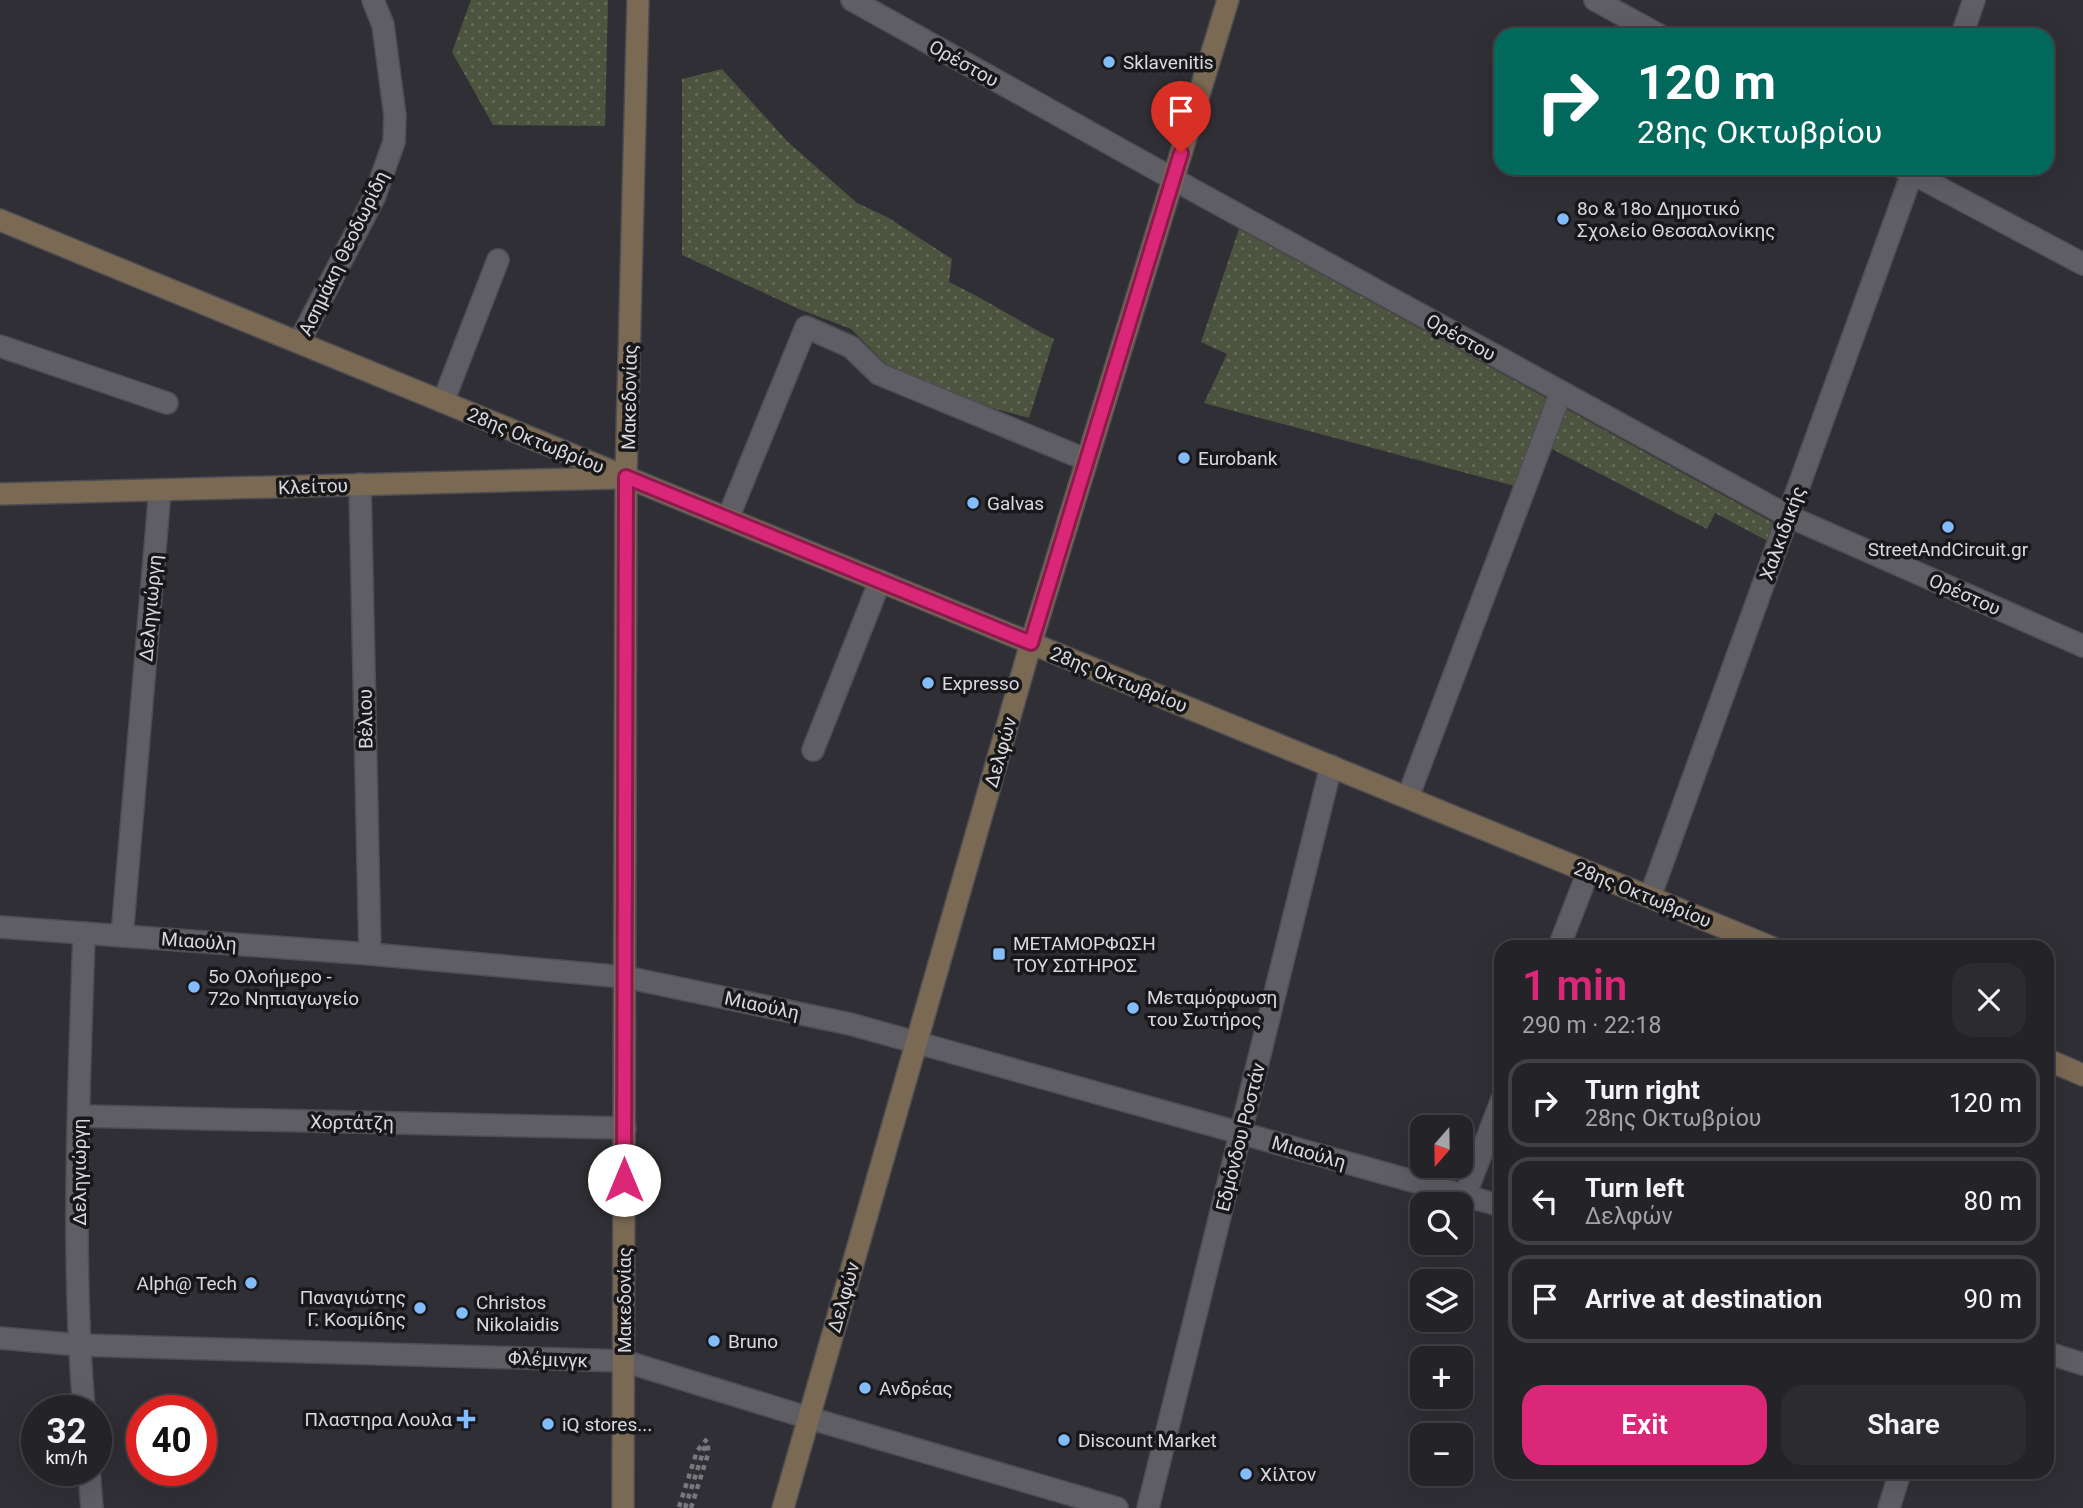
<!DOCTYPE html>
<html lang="en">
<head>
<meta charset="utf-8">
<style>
	body { margin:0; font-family:Roboto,sans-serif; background:#2c2b30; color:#f1f3f6; height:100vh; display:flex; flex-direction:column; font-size:26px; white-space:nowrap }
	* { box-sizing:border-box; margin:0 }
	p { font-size:23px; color:#a3a4a8 }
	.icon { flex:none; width:38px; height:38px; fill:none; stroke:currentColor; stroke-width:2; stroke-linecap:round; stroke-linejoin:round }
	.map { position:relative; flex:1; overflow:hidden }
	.sheet { position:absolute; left:1494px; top:940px; width:560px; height:539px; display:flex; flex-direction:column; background:#242328; border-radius:21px; box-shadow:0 7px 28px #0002,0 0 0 2px #414045 }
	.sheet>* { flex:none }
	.top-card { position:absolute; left:1494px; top:28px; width:560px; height:147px; border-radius:21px; box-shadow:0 7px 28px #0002,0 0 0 2px #414045; background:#00695c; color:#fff; overflow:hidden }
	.needle { width:46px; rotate:200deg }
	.fabs { position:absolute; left:1410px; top:1115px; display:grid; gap:14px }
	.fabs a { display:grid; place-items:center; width:63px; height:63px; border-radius:14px; background:#242328; box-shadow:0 7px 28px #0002,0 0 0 2px #414045; font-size:35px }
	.speed { position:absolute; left:21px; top:1395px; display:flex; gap:14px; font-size:35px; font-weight:700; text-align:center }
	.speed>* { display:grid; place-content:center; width:91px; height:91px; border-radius:50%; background:#242328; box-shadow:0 7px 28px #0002,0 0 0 2px #414045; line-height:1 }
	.speed small { font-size:18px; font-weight:400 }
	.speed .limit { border:10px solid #d22; background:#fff; color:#111 }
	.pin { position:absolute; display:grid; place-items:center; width:60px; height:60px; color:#fff; margin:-72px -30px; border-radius:50% 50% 50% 0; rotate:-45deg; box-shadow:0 0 7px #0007 }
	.pin .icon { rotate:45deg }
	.me { position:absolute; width:77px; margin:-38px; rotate:0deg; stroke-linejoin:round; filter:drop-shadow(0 0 5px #0008) }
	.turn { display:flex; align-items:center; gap:24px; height:147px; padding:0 28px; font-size:32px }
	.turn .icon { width:91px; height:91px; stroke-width:2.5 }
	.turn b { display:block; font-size:49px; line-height:60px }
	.round { display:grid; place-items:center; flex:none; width:74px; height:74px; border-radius:21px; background:#2c2b30 }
	.headline { display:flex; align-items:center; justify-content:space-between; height:119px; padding:0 28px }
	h1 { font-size:42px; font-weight:600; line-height:52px; color:#db2777 }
	.primary-button { display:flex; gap:14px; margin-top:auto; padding:14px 28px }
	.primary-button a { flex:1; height:80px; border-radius:21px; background:#db2777; color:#fff; font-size:28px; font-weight:600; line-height:80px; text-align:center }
	.primary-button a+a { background:#2c2b30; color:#f1f3f6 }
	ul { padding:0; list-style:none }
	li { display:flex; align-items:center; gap:21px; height:88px; margin:0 14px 10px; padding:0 14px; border:4px solid #414045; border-radius:21px }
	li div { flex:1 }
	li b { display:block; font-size:26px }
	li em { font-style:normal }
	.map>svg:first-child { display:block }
	.park { fill:url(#park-dots) }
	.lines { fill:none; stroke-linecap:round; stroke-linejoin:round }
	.street-casing { stroke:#4e4d53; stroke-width:24 }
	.secondary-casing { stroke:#4e4d53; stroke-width:24 }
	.path { stroke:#78777c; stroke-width:4.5; stroke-dasharray:5 5; stroke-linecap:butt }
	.street { stroke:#605e65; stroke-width:21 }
	.secondary { stroke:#7a6953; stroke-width:21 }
	.route-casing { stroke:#8e194d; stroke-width:18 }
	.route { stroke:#db2777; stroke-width:12 }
	.poi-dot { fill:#83bcfb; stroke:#18171a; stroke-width:2.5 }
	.labels { text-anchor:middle; stroke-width:7; stroke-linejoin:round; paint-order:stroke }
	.poi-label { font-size:19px; fill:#dad9dd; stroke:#18171a; text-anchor:start }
	.street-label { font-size:19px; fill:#dad9dd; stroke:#18171a }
</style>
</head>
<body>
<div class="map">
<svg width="2083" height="1508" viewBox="0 0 2083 1508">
	<defs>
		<pattern id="park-dots" width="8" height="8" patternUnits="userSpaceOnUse" patternTransform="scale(1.75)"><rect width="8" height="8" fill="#4c543f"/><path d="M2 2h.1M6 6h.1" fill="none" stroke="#656c5a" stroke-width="1.8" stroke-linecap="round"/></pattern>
	</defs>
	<rect width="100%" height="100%" fill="#302f35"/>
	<g class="park">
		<path d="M471 0H608L605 126 493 125 452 52Z"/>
		<path d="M722 69 788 142 857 203 887 217 952 259 949 282C985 299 1018 321 1054 339L1029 418 942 394 887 365 851 329 799 309 682 255V79Z"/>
		<path d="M1239 229 1781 527 1773 544 1715 513 1707 529 1548 447 1530 490 1204 403 1227 354 1201 342Z"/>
	</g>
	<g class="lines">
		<defs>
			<g id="street">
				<path d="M852 0 1202 195 1788 516 2083 646"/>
				<path d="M1595 0 1659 35"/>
				<path d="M1962 35 1974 0"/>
				<path d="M1902 168 2083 264"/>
				<path d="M299 342 374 198 394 142 395 116 383 25 373 0"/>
				<path d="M0 346 167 403"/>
				<path d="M443 402 498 260"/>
				<path d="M360 484 370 954"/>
				<path d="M728 518 806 327 851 347 879 374 1087 460"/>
				<path d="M813 750 880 581"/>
				<path d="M1408 797 1561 392"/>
				<path d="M1650 897 1914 168"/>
				<path d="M0 927 370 954 625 977 850 1024 1502 1206"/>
				<path d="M122 936 160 490"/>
				<path d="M1559 947 1588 872"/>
				<path d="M79 1116 625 1128"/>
				<path d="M1465 1196 1502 1099"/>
				<path d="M0 1338 79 1345 624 1361 809 1418 1117 1508"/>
				<path d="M2048 1353 2083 1364"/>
				<path d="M84 1410C71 1252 79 1092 84 933"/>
				<path d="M89 1470 92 1508"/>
				<path d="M1148 1508 1331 766"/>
				<path d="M1889 1508 1900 1472"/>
			</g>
			<g id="secondary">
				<path d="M0 220 1771 947"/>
				<path d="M0 494 617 478"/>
				<path d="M2048 1060 2083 1075"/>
				<path d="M623 1508 626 477 638 0"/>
				<path d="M783 1508 1031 643 1228 0"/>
			</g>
		</defs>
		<use href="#street" class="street-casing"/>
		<use href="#secondary" class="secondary-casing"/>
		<g class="path">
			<path d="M679 1507 697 1451 707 1439"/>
			<path d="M685 1508 706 1443"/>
			<path d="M691 1508 708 1454V1443"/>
		</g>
		<use href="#street" class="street"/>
		<use href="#secondary" class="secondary"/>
	</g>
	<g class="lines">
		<defs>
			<path id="route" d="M624 1180 626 477 1031 643 1181 153"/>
		</defs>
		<use href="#route" class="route-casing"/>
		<use href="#route" class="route"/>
	</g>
	<g class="poi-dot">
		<circle cx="1109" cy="62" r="7"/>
		<circle cx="1563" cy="219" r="7"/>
		<circle cx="1184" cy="458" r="7"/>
		<circle cx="973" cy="503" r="7"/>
		<circle cx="1948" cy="527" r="7"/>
		<circle cx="928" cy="683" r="7"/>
		<rect x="992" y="947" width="14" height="14" rx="3.5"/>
		<circle cx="194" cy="987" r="7"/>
		<circle cx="1133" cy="1008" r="7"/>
		<circle cx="251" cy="1283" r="7"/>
		<circle cx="420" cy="1308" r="7"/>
		<circle cx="462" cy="1313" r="7"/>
		<circle cx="714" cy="1341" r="7"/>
		<circle cx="865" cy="1388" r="7"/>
		<path d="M462.5 1408.5h7v7h7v7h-7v7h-7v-7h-7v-7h7z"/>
		<circle cx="548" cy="1424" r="7"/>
		<circle cx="1064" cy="1440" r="7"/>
		<circle cx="1246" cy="1474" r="7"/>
	</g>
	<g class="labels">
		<g class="poi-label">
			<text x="1123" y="69">Sklavenitis</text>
			<text x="1577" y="215">8ο &amp; 18ο Δημοτικό<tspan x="1577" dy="22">Σχολείο Θεσσαλονίκης</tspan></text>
			<text x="1198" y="465">Eurobank</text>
			<text x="987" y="510">Galvas</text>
			<text x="1948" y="556" text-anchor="middle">StreetAndCircuit.gr</text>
			<text x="942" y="690">Expresso</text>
			<text x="1013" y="950">ΜΕΤΑΜΟΡΦΩΣΗ<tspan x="1013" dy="22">ΤΟΥ ΣΩΤΗΡΟΣ</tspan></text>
			<text x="208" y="983">5ο Ολοήμερο -<tspan x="208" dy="22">72ο Νηπιαγωγείο</tspan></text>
			<text x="1147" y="1004">Μεταμόρφωση<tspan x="1147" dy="22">του Σωτήρος</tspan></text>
			<text x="237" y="1290" text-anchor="end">Alph@ Tech</text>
			<text x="406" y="1304" text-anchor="end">Παναγιώτης<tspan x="406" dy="22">Γ. Κοσμίδης</tspan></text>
			<text x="476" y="1309">Christos<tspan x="476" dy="22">Nikolaidis</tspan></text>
			<text x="728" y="1348">Bruno</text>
			<text x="879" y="1395">Ανδρέας</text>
			<text x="452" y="1426" text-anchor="end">Πλαστηρα Λουλα</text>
			<text x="562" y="1431">iQ stores...</text>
			<text x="1078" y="1447">Discount Market</text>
			<text x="1260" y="1481">Χίλτον</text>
		</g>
		<g class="street-label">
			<text transform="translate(964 63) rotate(29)" y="7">Ορέστου</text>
			<text transform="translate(343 253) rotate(-64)" y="7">Ασημάκη Θεοδωρίδη</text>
			<text transform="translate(1461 337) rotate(29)" y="7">Ορέστου</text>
			<text transform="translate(629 397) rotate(-89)" y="7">Μακεδονίας</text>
			<text transform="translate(536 440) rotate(22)" y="7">28ης Οκτωβρίου</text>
			<text transform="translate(313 486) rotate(-2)" y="7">Κλείτου</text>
			<text transform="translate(1782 533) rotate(-70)" y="7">Χαλκιδικής</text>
			<text transform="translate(1965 594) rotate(24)" y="7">Ορέστου</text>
			<text transform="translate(150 608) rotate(-85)" y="7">Δεληγιώργη</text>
			<text transform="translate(1119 679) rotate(22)" y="7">28ης Οκτωβρίου</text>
			<text transform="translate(365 719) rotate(-91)" y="7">Βέλιου</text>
			<text transform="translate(1000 752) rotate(-74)" y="7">Δελφών</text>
			<text transform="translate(1643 894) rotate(22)" y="7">28ης Οκτωβρίου</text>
			<text transform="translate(199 941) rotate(4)" y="7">Μιαούλη</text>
			<text transform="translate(762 1005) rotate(12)" y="7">Μιαούλη</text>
			<text transform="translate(352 1122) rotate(1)" y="7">Χορτάτζη</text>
			<text transform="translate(1240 1137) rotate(-76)" y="7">Εδμόνδου Ροστάν</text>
			<text transform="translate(1309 1152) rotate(16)" y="7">Μιαούλη</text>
			<text transform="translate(79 1172) rotate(-90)" y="7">Δεληγιώργη</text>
			<text transform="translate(843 1297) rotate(-74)" y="7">Δελφών</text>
			<text transform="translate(624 1300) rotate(-90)" y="7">Μακεδονίας</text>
			<text transform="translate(548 1359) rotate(2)" y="7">Φλέμινγκ</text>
		</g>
	</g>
</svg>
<div class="fabs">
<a><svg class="needle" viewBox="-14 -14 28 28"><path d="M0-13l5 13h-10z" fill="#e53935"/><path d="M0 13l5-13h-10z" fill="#a3a4a8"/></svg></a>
<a><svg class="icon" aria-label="search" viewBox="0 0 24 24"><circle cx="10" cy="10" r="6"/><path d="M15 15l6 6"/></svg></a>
<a><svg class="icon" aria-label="layers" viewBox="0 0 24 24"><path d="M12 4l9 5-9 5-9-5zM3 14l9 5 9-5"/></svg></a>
<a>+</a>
<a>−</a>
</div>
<div class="speed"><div>32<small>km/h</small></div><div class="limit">40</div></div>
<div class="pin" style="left:1181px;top:153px;background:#d93025"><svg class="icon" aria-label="arrive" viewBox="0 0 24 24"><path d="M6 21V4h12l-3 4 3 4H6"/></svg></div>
<svg class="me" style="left:624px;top:1180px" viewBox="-20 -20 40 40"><circle r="19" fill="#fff"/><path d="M0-13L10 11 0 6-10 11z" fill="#db2777"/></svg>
<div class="top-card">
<div class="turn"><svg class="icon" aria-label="right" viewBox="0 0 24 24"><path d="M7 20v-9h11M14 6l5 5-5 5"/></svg><div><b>120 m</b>28ης Οκτωβρίου</div></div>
</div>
<section class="sheet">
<div class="headline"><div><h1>1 min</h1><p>290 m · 22:18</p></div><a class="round"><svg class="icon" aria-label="close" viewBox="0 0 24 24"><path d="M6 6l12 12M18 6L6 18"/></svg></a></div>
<ul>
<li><svg class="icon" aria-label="right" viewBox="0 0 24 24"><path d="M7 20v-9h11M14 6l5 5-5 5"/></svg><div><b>Turn right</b><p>28ης Οκτωβρίου</p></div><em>120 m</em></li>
<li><svg class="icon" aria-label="left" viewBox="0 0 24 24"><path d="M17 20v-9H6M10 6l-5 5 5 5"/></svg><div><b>Turn left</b><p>Δελφών</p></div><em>80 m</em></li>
<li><svg class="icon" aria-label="arrive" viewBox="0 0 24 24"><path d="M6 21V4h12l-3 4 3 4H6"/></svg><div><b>Arrive at destination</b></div><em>90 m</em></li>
</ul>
<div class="primary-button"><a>Exit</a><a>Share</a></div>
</section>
</div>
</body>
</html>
